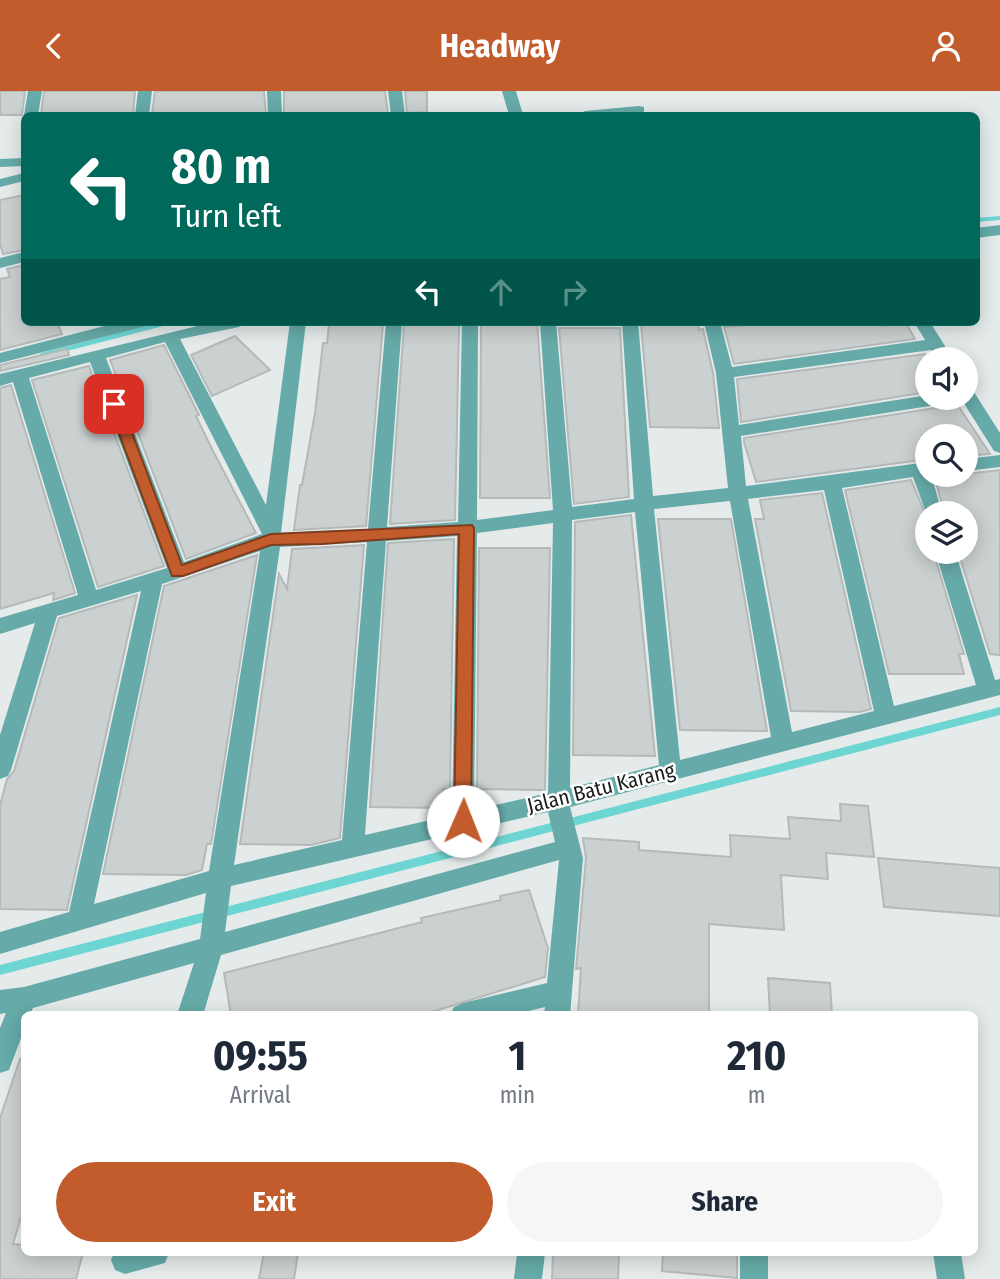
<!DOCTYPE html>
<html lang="en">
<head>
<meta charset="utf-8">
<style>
	body { margin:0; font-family:"Fira Sans Condensed",sans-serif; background:#f6f6f7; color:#1f2937; height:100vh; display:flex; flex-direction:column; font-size:26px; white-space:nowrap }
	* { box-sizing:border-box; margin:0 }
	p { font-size:23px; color:#747a83 }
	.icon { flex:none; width:38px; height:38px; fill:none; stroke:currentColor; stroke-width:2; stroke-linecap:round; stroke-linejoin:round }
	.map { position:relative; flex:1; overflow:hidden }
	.sheet { position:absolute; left:21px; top:920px; width:957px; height:245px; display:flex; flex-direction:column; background:#fff; border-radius:10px; box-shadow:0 4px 18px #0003 }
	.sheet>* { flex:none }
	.top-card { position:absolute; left:21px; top:21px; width:959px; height:214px; border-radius:10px; box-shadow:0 4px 18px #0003; background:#00695c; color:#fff; overflow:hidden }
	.buttons { position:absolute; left:915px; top:256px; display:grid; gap:14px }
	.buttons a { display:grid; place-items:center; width:63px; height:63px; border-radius:50%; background:#fff; box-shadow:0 4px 18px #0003; font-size:35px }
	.pin { position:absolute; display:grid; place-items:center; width:60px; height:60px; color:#fff; margin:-30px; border-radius:14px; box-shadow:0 4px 10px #0006 }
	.me { position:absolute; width:77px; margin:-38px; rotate:1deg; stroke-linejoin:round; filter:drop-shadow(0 0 5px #0008) }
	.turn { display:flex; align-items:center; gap:24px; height:147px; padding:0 35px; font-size:32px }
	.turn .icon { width:91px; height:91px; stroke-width:2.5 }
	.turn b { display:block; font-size:49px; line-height:60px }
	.lanes { display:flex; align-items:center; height:66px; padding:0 35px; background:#0003; justify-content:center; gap:35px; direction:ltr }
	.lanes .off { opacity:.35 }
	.eta { display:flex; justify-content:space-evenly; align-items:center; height:119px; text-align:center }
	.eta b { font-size:42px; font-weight:700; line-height:49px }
	.cta { display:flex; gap:14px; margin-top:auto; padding:14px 35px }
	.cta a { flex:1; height:80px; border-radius:42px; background:#c25c2d; color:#fff; font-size:28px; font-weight:700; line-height:80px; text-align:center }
	.cta a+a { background:#f6f6f7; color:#1f2937 }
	header { display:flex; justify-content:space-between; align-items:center; height:91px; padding:0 35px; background:#c25c2d; color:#fff; font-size:32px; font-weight:700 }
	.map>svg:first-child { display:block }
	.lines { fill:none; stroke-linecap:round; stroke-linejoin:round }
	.stream { fill:#6dd5d2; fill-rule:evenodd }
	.building { fill:#cbd0d0; stroke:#b4bab9; stroke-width:2 }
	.minor { fill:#66aba9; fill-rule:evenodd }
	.route { fill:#c25c2d; stroke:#7e3c1d; stroke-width:2 }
	.labels { text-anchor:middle; stroke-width:5; stroke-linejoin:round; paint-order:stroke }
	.street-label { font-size:21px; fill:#1b1d1d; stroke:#fff }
</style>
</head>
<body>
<header><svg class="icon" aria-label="back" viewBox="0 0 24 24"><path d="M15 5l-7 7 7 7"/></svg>Headway<svg class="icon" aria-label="person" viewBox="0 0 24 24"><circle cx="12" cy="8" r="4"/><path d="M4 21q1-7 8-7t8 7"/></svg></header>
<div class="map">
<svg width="1000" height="1188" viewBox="0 0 1000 1188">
	<rect width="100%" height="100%" fill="#e5ebeb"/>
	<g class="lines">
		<g class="stream">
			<path d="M1000 125V129L976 131V127Z"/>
			<path d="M159 231H172L171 233 44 266 40 264 41 262Z"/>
			<path d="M1000 616V624L0 884V874Z"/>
		</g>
	</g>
	<g class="building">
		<path d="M0 0H25L22 24H0Z"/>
		<path d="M44 0H135L133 24H41Z"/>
		<path d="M155 0H264L266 24H152Z"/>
		<path d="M284 0H385L388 23 284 24Z"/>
		<path d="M405 0H427V21L407 22Z"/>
		<path d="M24 104V159L3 163 0 153V109Z"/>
		<path d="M24 174V231H57L62 243 0 259V188L10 186 7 178Z"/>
		<path d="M481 231H537L550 407H480Z"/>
		<path d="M755 231H881L884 235 906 232 915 248 734 273 724 236 756 233Z"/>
		<path d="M329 233H383L366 435 294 439 300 394H302L315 322 323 252H327Z"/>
		<path d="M404 233 459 234 455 429 390 433Z"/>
		<path d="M641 233H698L699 239 703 238 713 282 719 337 650 336Z"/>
		<path d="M559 237H620L629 406 574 413Z"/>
		<path d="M235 245 270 279 212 305 191 264Z"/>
		<path d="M164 254 199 324 196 325 212 358 256 442 186 468 110 269Z"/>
		<path d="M67 258 69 264 0 280V274Z"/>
		<path d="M925 263 928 268V301L741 331 737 288Z"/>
		<path d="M89 275 164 475 98 496 32 289Z"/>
		<path d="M11 294 75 502 53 509 54 502 0 518V297Z"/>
		<path d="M955 310 990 363 966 365V345H928V368L756 391 744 351V347L948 315Z"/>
		<path d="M1000 379V564L990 563 958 460H966V422H944L934 383H966Z"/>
		<path d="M911 389 928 429V460H933L964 563H959L964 583H889L845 399Z"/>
		<path d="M822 402 871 618 860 621 791 620 755 428H764L760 409Z"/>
		<path d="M631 424 655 665 573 664 575 431Z"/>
		<path d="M658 428H731L767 640 680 639Z"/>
		<path d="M454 448 450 698H443V717L370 716 388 452Z"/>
		<path d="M364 454 340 747 311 754 240 753 279 483 287 498 292 458Z"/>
		<path d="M479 457H550L545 699 477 698Z"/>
		<path d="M257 464 211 753H207L202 779 186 784 103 783 164 495Z"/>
		<path d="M137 504 67 819 0 818V714L7 688 14 680 59 527Z"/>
		<path d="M840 713 868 715 874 766 826 762 828 788 781 784 784 839 709 833V924H578L581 877 576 878 586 767 583 747 639 751V759L731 766 730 744 790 748 788 726 841 730Z"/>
		<path d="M878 767 1000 777V825L884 816Z"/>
		<path d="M529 799 548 857 545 886 422 924H231L224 882 422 831 421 827 501 809 500 805Z"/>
		<path d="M768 887 830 892 832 924H770Z"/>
		<path d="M20 968H24V1116L13 1153 24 1154V1162H83L76 1188H0V1027Z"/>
		<path d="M264 1162H298L294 1188H259Z"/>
		<path d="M553 1162H619L618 1188H552Z"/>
		<path d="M663 1162H737V1187L662 1180Z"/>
	</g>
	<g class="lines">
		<g class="minor">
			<path d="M28 0H42L38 24H24Z"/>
			<path d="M138 0H152L149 24H135Z"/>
			<path d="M267 0H281L282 24H268Z"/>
			<path d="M388 0H402L405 24H391Z"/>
			<path d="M502 0H516L523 24H509Z"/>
			<path d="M639 15 644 16V22L578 24 585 20Z"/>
			<path d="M24 67V75L0 76V68Z"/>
			<path d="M24 82V90L0 96V88Z"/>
			<path d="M1000 134V144L976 147V137Z"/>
			<path d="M24 161V171L0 177V167Z"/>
			<path d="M120 231H148L146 235 0 272V262Z"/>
			<path d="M214 231H247L239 236 180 248 266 414 290 231H306L281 442 368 438 386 231H402L387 436 458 431 462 231H478L477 429 553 419 540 231H556L572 416 634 408 622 231H638L653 405 728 397 716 282 704 231H720L732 276 925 249 914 231H930L953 268H936L931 259 734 286 739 334 928 304V306H957L948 312 741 345 746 395 928 371V383H931L942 422H928V427L913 386 842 397 894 615 976 594 935 460H955L995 589 1000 588V604L570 716 583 767 570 924H544L545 916 512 924H450L454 916 463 912 547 892 559 769 221 864 203 924H177L194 872 33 917 30 924H24V939L9 979 0 982V937L6 922 0 923V899L24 896 200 848 206 802 0 863V841L69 821 141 500 57 525 11 679 8 685 0 688V644L35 532 0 543V527L78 504 13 291 0 295V283ZM165 251 262 443 184 471 106 267ZM90 271 167 477 96 499 29 287ZM824 399 874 620 792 641 748 408ZM730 410 771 646 680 669 654 418ZM635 421 659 674 570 697 572 429ZM553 432 548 702 474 719 477 442ZM457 445 452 724 365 744 386 450ZM367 451 342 749 234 774 280 456ZM260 460 209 780 94 813 162 493ZM548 721 555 751 225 841 231 795Z"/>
			<path d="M966 296 972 298 1000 342V362L994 360 960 306H966Z"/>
			<path d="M1000 364V376L966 380V368Z"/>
			<path d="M114 1162H169L165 1172 125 1183 115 1179 111 1169Z"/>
			<path d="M517 1162H545L542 1188H514Z"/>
			<rect x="740" y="1162" width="28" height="26"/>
			<path d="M933 1162H961L965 1188H937Z"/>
		</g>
	</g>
	<path class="route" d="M114 308 121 313 182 474 271 443 472 434 474 437 471 730 469 735 463 737 456 735 454 730 459 443 322 453 271 454 183 485H172L108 313Z"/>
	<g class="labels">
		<g class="street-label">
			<text transform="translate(601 697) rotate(-14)" y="7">Jalan Batu Karang</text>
		</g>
	</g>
</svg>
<div class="buttons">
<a><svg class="icon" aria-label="sound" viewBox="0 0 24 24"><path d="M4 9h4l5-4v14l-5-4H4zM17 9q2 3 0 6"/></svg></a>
<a><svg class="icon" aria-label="search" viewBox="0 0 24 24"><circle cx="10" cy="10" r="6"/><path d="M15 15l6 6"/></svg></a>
<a><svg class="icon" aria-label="layers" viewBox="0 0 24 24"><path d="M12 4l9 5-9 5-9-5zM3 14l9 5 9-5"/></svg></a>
</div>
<div class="pin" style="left:114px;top:313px;background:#d93025"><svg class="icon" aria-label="arrive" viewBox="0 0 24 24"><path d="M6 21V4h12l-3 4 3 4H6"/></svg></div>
<svg class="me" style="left:463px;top:730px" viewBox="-20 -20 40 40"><circle r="19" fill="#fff"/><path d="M0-13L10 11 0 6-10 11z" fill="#c25c2d"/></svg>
<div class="top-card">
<div class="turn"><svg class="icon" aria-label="left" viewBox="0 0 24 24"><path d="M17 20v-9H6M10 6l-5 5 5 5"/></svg><div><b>80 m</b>Turn left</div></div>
<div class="lanes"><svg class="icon" aria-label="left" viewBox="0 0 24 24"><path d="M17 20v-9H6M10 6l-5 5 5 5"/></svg><svg class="icon off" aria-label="ahead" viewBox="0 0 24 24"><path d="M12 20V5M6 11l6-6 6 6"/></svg><svg class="icon off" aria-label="right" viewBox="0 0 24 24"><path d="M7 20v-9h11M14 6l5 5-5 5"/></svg></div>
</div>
<section class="sheet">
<div class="eta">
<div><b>09:55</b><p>Arrival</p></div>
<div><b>1</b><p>min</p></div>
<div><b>210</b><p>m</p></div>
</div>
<div class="cta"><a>Exit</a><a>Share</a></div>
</section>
</div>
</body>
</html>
